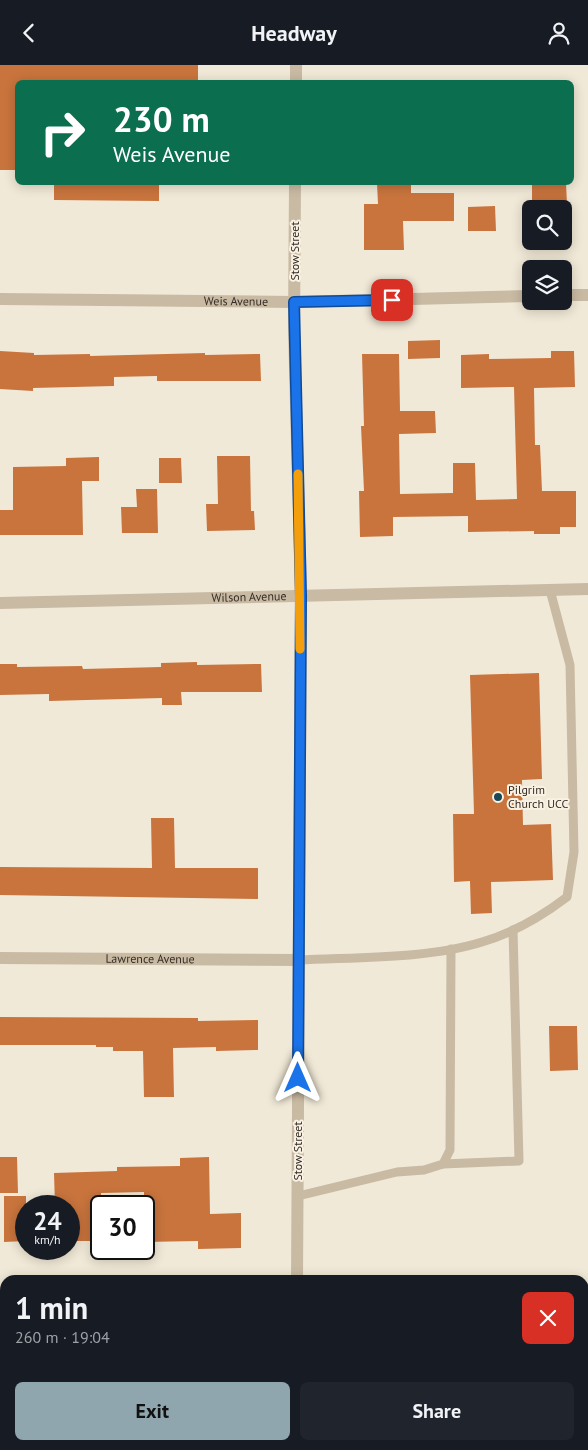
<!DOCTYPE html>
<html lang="en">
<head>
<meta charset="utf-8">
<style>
	body { margin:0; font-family:"PT Sans",sans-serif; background:#20242c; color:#f1f3f6; height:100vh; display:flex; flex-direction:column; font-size:19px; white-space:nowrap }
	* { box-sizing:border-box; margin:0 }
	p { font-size:16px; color:#9ea1a6 }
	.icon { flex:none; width:28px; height:28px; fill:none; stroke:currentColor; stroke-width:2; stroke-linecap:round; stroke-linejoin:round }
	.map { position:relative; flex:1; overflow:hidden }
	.panel { position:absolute; left:0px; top:1210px; width:589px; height:175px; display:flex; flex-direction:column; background:#171b24; border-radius:15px 15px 0 0; box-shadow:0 2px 12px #0003 }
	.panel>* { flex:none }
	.banner { position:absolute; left:15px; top:15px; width:559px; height:105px; border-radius:8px; box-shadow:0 2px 12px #0003; background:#0b6e4f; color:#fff; overflow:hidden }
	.buttons { position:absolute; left:522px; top:135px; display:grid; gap:10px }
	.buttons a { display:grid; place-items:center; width:50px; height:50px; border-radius:8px; background:#171b24; box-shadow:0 2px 12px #0003; font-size:25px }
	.speed { position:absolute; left:15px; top:1130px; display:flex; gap:10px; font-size:25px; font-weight:700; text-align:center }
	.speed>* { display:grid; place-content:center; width:65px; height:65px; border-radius:50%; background:#171b24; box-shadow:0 2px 12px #0003; line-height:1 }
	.speed small { font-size:12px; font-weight:400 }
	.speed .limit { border:2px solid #111; border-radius:8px; background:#fff; color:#111 }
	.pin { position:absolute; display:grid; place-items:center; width:42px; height:42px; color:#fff; margin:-21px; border-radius:10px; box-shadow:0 2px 8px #0006 }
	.me { position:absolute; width:55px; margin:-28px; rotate:0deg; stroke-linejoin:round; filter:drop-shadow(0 0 4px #0008) }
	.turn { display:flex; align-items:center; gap:18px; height:105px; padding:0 15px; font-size:22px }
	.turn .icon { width:65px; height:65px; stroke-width:2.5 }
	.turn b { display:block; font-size:35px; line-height:42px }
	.round { display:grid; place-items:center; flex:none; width:52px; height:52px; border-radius:8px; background:#20242c }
	.head { display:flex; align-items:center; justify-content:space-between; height:85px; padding:0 15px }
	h1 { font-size:30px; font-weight:800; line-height:38px }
	.cta { display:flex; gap:10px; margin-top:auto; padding:10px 15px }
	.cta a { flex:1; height:58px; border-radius:8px; background:#90a6ae; color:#111; font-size:20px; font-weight:800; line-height:58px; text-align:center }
	.cta a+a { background:#20242c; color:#f1f3f6 }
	header { display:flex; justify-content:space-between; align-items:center; height:65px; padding:0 15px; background:#171b24; font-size:22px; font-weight:800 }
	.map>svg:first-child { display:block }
	.building { fill:#c9743d }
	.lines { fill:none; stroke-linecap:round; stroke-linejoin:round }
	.service { stroke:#c9baa3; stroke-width:9 }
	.minor { stroke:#c9baa3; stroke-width:12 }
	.route-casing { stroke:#114b97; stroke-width:12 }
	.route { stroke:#1a73e8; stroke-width:9 }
	.slow { stroke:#f59e0b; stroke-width:9 }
	.poi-dot { fill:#1a4956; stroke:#f9f2e3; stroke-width:2 }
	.labels { text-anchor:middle; stroke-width:4; stroke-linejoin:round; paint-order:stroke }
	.street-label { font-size:12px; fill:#342c25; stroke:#f9f2e3 }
	.poi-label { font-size:12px; fill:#342c25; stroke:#f9f2e3; text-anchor:start }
</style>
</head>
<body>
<header><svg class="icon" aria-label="back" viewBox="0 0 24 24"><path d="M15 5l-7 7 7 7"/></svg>Headway<svg class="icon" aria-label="person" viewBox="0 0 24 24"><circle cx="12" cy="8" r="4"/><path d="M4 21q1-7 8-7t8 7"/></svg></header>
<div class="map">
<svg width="588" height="1385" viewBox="0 0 588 1385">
	<rect width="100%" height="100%" fill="#f1e9d7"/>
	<g class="building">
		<path d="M0 0H198V18H18V105H0Z"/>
		<path d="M54 118H159V136L54 135Z"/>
		<path d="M377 118H411V128H454V156H403L404 185H364V139H378Z"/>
		<path d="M532 118H566L569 182H533V176H564V144H532Z"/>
		<path d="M495 141 496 166H468V142Z"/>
		<path d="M440 275V293L408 294V276Z"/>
		<path d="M0 286 34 288V290L90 289V291L205 288V290L260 289 261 316H157V311L114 312V321L33 323V326L0 324Z"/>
		<path d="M551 286H574L575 322 534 323 535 380H540L542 426H576V462H560V469H534V466L468 467V451L393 452V471L360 472 359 426H364L361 361H364L362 289H399L400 346H435L436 368 399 369 400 429 453 428V398H475L476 435 517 434 514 322 461 323V290L489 289V294L551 293Z"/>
		<path d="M217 391H250L251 446H254L255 465 207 466 206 439H218Z"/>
		<path d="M99 392V416H82L83 470H0V445H13V402L66 401V393Z"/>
		<path d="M159 393H181L182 418H159Z"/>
		<path d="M136 424H157L158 468H122L121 442H137Z"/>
		<path d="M197 597V600L261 599 262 627H181L182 640H162V633L49 636V629L0 630V599H17V602L82 601 83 604 161 602V598Z"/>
		<path d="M539 608 542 714 522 715 523 760 551 759 553 815 491 817 492 848 471 849 470 816 454 817 453 749H474L470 610Z"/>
		<path d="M151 753H174L175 803H258V834L0 830V802L152 803Z"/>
		<path d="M0 952 198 953V956L258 955V985L216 986V982L173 983 174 1032H144L143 986H113V982H96V980H0Z"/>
		<path d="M549 961H577L578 1005 550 1006Z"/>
		<path d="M0 1092H17L18 1128H0Z"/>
		<path d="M209 1092 210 1149 241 1148V1183L198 1184V1176L144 1177V1127L101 1128V1176H69V1141H55L54 1108 117 1106V1102L180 1101V1093Z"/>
		<path d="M4 1131H26V1176L4 1177Z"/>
	</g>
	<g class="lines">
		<g class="service">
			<path d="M299 895C356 892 428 894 482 877 513 868 542 851 567 832L574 787 570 600 550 525"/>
			<path d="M443 1099 519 1096 513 865"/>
			<path d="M298 1131 397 1107 424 1105 443 1099 450 1085 451 884"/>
		</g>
		<g class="minor">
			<path d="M296 18V0"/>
			<path d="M295 118 294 264 301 531 297 1215"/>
			<path d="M564 230H588"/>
			<path id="s1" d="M0 234 294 237 531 231"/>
			<path id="s2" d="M0 538 588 524"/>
			<path id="s3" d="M0 893 299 895"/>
			<path d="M0 1239H5"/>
			<path d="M296 1385V1380"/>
		</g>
	</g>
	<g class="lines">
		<defs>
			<path id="route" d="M298 1013 301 531 294 237 392 235"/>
		</defs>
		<use href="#route" class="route-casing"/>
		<use href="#route" class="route"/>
		<path class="slow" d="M298 409 300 584"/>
	</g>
	<circle class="poi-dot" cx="498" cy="732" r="5"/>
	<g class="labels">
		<g class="street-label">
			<text transform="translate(295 186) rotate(-90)" y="4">Stow Street</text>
			<text dy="4" stroke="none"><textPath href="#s1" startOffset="236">Weis Avenue</textPath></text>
			<text dy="4" stroke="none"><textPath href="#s2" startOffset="249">Wilson Avenue</textPath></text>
			<text dy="4" stroke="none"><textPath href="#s3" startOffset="150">Lawrence Avenue</textPath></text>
			<text transform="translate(298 1086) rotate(-90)" y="4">Stow Street</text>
		</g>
		<g class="poi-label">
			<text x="508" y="729">Pilgrim<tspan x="508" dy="14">Church UCC</tspan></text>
		</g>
	</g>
</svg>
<div class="buttons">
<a><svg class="icon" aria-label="search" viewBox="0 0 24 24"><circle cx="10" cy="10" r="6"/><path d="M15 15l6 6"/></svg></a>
<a><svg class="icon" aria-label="layers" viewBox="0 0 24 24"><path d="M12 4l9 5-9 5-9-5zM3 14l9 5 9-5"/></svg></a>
</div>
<div class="speed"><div>24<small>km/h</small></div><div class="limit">30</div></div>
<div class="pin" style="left:392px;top:235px;background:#d93025"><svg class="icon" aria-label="arrive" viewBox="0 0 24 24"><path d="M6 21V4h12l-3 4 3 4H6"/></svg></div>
<svg class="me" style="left:298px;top:1013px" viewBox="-20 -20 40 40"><path d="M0-17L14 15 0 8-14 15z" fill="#1a73e8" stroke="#fff" stroke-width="4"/></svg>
<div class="banner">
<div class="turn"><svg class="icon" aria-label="right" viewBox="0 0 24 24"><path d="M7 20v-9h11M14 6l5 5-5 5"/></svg><div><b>230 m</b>Weis Avenue</div></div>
</div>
<section class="panel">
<div class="head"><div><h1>1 min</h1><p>260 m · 19:04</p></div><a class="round" style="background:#d93025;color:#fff"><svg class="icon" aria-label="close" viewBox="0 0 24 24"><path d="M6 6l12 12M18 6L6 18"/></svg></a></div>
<div class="cta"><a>Exit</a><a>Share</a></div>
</section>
</div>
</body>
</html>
